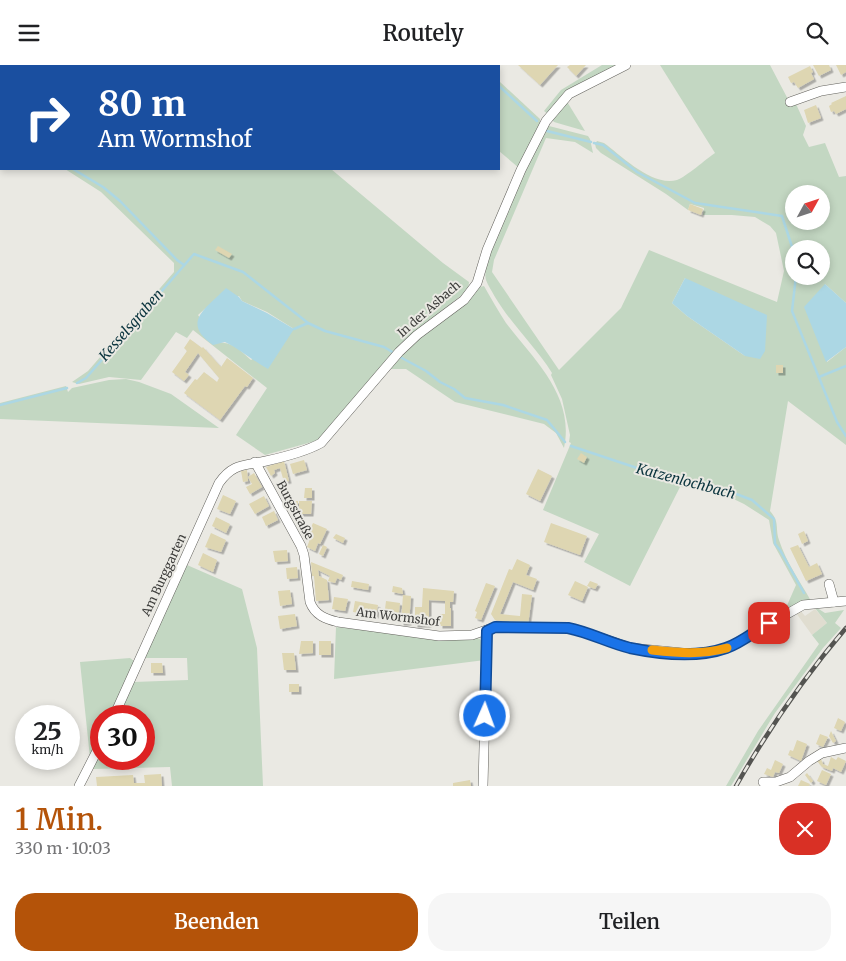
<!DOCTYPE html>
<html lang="de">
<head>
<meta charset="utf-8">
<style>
	body { margin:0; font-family:Merriweather,serif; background:#f6f6f6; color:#202124; height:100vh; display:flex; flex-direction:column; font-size:19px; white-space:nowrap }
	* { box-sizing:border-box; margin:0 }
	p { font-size:16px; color:#757577 }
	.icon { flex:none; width:28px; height:28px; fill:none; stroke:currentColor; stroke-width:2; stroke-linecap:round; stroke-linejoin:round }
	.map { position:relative; height:721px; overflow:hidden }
	.details { display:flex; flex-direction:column; background:#fff; flex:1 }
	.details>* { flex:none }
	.hud { position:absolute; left:0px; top:0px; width:500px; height:105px; box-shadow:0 2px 8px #0003; background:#1a4fa0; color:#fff; overflow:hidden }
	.needle { width:32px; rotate:50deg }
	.tools { position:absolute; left:785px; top:120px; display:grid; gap:10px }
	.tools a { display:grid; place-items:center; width:45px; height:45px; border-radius:50%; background:#fff; box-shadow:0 2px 8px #0003; font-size:25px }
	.speed { position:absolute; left:15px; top:640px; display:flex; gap:10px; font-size:25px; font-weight:700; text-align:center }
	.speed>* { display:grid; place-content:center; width:65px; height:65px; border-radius:50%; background:#fff; box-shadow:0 2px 8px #0003; line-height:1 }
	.speed small { font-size:12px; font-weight:400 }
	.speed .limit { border:8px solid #d22; background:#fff; color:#111 }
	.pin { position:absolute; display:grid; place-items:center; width:42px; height:42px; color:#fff; margin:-21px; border-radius:10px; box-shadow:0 2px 8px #0006 }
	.me { position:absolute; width:55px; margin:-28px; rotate:2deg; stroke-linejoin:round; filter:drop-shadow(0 0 4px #0008) }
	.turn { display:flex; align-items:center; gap:18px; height:105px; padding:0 15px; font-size:22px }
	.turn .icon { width:65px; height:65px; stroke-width:2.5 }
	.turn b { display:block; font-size:35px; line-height:42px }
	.round { display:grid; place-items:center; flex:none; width:52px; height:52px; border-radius:20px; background:#f6f6f6 }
	.headline { display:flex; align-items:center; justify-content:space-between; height:85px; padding:0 15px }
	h1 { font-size:30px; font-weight:600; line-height:38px; color:#b45309 }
	.button { display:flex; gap:10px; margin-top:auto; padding:10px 15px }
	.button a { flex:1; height:58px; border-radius:20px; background:#b45309; color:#fff; font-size:20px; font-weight:600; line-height:58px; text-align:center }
	.button a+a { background:#f6f6f6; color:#202124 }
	header { display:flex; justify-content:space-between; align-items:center; height:65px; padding:0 15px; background:#fff; font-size:22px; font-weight:600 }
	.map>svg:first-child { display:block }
	.built { fill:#e0ddd0 }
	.green { fill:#c3d7c2; fill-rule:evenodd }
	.water { fill:#acd7e4 }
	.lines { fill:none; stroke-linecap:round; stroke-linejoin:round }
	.stream { stroke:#acd7e4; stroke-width:2.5 }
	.building { fill:#ded6b2; filter:url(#shadow) }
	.minor-casing { stroke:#62615c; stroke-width:10 }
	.minor { stroke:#fff; stroke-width:9 }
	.rail-casing { stroke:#545451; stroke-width:4.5 }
	.rail { stroke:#eae9e3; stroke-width:2.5; stroke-dasharray:8; stroke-linecap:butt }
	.route-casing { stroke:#114b97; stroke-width:12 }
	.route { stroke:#1a73e8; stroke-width:9 }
	.slow { stroke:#f59e0b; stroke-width:9 }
	.labels { text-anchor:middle; stroke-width:4; stroke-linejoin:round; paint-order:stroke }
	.street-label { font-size:12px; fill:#3d3d3b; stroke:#eae9e3 }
	.water-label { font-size:14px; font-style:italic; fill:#09333d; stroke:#eae9e3 }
</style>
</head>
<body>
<header><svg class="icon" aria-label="menu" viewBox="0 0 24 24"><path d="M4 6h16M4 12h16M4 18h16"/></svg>Routely<svg class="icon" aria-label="search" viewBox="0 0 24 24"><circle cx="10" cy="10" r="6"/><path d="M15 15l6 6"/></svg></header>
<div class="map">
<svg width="846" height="721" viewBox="0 0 846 721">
	<defs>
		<filter id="shadow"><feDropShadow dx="2.5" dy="2.5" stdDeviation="0" flood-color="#0004"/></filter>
	</defs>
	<rect width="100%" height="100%" fill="#eae9e3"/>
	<path class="built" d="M815 544 827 558 812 570 796 548 800 545 805 551Z"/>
	<g class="green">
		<path d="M0 0H195L197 1H1V88Z"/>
		<path d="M407 0H481L483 1H406Z"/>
		<path d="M602 0H618L548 49 544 46 561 25Z"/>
		<path d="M660 0H770L791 40 796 39 806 61 803 70 809 82 825 78 839 112 846 111V238L825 219 827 297 846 282V380L788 336 770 446C780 457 775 463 779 475 786 497 800 516 811 536L785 545 796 520 773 478 769 455 744 439 715 425 680 422 630 521 584 497 599 469 543 445 571 378 569 377 570 370 562 334 551 310 552 308C535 281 511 259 495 232 492 226 488 221 486 215 479 194 533 87 545 63L549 61 588 71 590 74 593 88 575 77 546 73 494 195 492 207 559 305 621 243 649 185 777 237 784 206 776 168 770 161 755 152 732 150H703L704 143 690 139 688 145 666 129 601 88 596 83 595 79 597 76 604 78C622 91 652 122 677 115 686 112 706 94 715 88ZM794 129H821V156H794ZM794 184H821V211H794ZM685 213 745 291 687 251 672 238Z"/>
		<path d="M499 16 540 54V61L519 103 499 86Z"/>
		<path d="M566 35 585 66 554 57 552 54Z"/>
		<path d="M65 104H331L443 198 469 217 468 225 404 276 319 375 265 390 236 370 267 323 193 265 187 273 176 267 141 315 109 312 79 319 72 317 88 306 174 207V198L101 127ZM239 231 242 236 267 247 294 264 251 295C242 287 232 276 219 278L198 250 208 241Z"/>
		<path d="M484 221C491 233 498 246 506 258 534 295 575 331 564 383L556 368 544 359 455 337 406 304H387L411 279 471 232 480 222Z"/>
		<path d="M126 314 139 317 171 329 219 363 0 354V338L66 321 68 327 72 323 109 315Z"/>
		<path d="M187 500 242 524 257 583 263 721H172L170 702 93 704 101 686V694H144V651H118L134 617 188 615 187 593H144Z"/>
		<path d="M814 541 825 548 844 545 835 558 841 563 823 583 775 648 731 721H726L758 666 819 579 812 570 827 558 814 542Z"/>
		<path d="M336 562 435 573 473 572 480 574 484 580 485 595 334 614Z"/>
		<path d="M130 593 134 596 128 613 110 651H101V670L90 693 80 597Z"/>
	</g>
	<g class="water">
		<path d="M685 213 767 250 765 286 760 294 745 291 687 251 672 238Z"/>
		<path d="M825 219 846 238V282L826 297 804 242Z"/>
		<path d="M226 223 239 232 242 236 267 248 294 264 268 304C253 296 240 284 225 277L213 280C180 257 207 243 226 223Z"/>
	</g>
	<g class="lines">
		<g class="stream">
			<path d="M477 0 478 1"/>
			<path d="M499 21 537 56"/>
			<path d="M547 66 591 77"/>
			<path d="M594 78 603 80 637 107 695 138 782 151 794 188"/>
			<path d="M0 80H1"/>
			<path d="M73 104 103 122 120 136 177 195 184 200"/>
			<path d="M796 211 792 246 837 357 846 371"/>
			<path d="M294 264 308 258"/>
			<path d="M400 292 426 306 440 317 454 324 465 333 503 340 547 355 565 377"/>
			<path d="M819 312 846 301"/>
			<path d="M77 318 86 313 194 189 243 207 308 258 325 266 384 282 394 288"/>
			<path d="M0 340 67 323"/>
			<path d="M571 381 676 416 718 422 752 435 774 454 775 479 780 485 804 528"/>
		</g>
	</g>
	<g class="building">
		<path d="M518 0H558L540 20Z"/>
		<path d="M570 0H586L576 11 567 2Z"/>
		<path d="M813 0H829L831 5 819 11Z"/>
		<path d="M836 0H846V7L841 10Z"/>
		<path d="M810 1 813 7 811 8 814 14 798 23 794 17 791 18 788 12Z"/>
		<path d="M846 31V44L836 49 834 46 831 47 829 41 832 39 831 38Z"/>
		<path d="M816 40 821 53 808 58 804 45Z"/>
		<path d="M690 139 703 144 701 150 688 145Z"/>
		<path d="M218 181 232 189 229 193 215 185Z"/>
		<path d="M190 274 202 283 203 282 221 302 227 293 253 313 247 322 245 321 220 355 184 328 195 314 197 315 204 307 217 317 219 313 198 288 185 307 189 310 184 316 172 307 187 286 184 283Z"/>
		<rect x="776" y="300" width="7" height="8"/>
		<path d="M581 388 587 392 584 398 577 394Z"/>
		<path d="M304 395 307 405 293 409 290 399Z"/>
		<path d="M284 396 289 416 284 417 280 403 274 405 275 408 271 411 266 402Z"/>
		<path d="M538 404 552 411 540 436 526 429Z"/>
		<path d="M247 405 248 416 243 417 241 406Z"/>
		<path d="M254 408 262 422 250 429 246 422 252 419 248 412Z"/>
		<path d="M305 423H312V433H304Z"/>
		<path d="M223 430 236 436 230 449 217 444Z"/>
		<path d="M264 431 269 441 255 449 249 439Z"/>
		<path d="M287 436H298V443H299V436H312L311 449H299V452H294V442H287Z"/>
		<path d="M274 446 278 455 266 461 262 452Z"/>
		<path d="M216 452 230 459 226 468 212 461Z"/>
		<path d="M313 458 327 464 320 479 318 478 315 486 307 482 310 474 306 473Z"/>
		<path d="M551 458 587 471 580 490 544 477Z"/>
		<path d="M804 466 808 476 802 479 798 469Z"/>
		<path d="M211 468 226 475 221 487 205 482Z"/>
		<path d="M336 469 345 473 343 478 333 473Z"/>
		<path d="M323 480 327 482 323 491 319 489Z"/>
		<path d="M798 480 809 502 817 498 822 509 806 516 790 483Z"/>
		<path d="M287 485 288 496 275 497 273 486Z"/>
		<path d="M203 488 217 495 213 507 198 500Z"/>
		<path d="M517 494 530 500 526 510 537 514 533 525 513 517 500 549 520 551 522 529 532 530 528 560 495 555 491 549 509 504 512 505Z"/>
		<path d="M311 497 343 510 341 515 337 513 335 518 328 516 330 511 318 505 319 511 327 515 329 535 316 536 314 511H312Z"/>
		<path d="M297 502 298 513 287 514 286 503Z"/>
		<path d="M352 516 369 519 368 525 351 522Z"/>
		<path d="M575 516 588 522 582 536 568 530Z"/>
		<path d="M590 516 598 519 595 524 587 521Z"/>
		<path d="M486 518 495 521 481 555 475 553 477 547 475 546Z"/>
		<path d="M393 521 402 523 403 529 392 527Z"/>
		<path d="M423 523 454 526 453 537H450V543H451V561H440V549H445V536L429 535V560H415V542H422Z"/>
		<path d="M290 525 292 539 280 541 278 526Z"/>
		<path d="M403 530 411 531 409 558H401Z"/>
		<path d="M334 532 348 534 345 546 332 544Z"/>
		<path d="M355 536 378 540 376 551 353 547Z"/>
		<path d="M386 536 400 538 398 555 384 552Z"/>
		<path d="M295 549 297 561 280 564 278 551Z"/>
		<path d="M301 576H313V588L299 589Z"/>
		<rect x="319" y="576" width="12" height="14"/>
		<path d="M282 588H294L296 605H284Z"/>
		<path d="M151 598H162L163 608H151Z"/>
		<rect x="289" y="619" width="10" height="8"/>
		<path d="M838 653 845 657 841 666 834 663Z"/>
		<path d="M831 666 836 676 833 678 829 671Z"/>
		<path d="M820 669 828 672 823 682 816 679Z"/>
		<path d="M797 675 807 679 801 696 788 690 790 685 793 686Z"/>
		<path d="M831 692 836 695 838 692 846 696 841 707 833 703 832 706 822 702 817 696 821 694 823 699 828 701Z"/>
		<path d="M775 695 783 699 779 708 775 707 773 712 764 709 767 703 771 705Z"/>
		<path d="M822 705 831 709 826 720 817 716Z"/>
		<path d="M807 708 813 716 811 718 805 710Z"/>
		<path d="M161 709 162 721H97L96 712 133 710 134 718H145L144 710Z"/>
		<path d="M470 715 471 721H453V718Z"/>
		<path d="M801 715 810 719 809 721H798Z"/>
	</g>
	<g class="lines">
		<defs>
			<g id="minor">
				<path d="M790 37 821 26 846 22"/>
				<path d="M255 397 301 481 304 490 310 537C315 550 325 554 338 557L439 571 472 570 495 562 568 563 578 565 631 583 694 589 713 587 727 583 803 540 846 536"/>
				<path d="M829 519 834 537"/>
				<path d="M114 651 219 418C233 398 244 401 266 396 284 392 305 387 321 378L399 287 417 270 464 235 477 218 487 185 521 105 546 56 569 29 626 0"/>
				<path d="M763 717H776L790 712 809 696 822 688 846 683"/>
				<path d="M79 721 101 678"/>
				<path d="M483 721 487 565"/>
			</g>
		</defs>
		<use href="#minor" class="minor-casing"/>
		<use href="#minor" class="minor"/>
		<defs>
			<path id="rail" d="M736 721C768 665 804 612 846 563"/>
		</defs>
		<use href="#rail" class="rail-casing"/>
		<use href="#rail" class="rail"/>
	</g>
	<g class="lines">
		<defs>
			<path id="route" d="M485 651 487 566 495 562 568 563C589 567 609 578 630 583 659 589 698 593 726 583 741 578 755 566 769 558"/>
		</defs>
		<use href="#route" class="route-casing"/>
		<use href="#route" class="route"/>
		<path class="slow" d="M652 585C678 588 701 590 727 583"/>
	</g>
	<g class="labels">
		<g class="street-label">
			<text transform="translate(429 244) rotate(-41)" y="4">In der Asbach</text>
			<text transform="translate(295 445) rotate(62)" y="4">Burgstraße</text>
			<text transform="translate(164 510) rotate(-65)" y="4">Am Burggarten</text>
			<text transform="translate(398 552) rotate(7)" y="4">Am Wormshof</text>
		</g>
		<g class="water-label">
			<text transform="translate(131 260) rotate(-49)" y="5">Kesselsgraben</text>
			<text transform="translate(686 416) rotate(15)" y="5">Katzenlochbach</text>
		</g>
	</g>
</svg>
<div class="tools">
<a><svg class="needle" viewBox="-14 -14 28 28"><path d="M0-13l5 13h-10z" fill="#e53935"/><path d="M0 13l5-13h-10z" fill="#757577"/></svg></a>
<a><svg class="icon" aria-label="search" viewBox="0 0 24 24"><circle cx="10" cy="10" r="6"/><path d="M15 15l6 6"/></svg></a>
</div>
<div class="speed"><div>25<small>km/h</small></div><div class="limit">30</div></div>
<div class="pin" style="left:769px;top:558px;background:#d93025"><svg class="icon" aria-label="arrive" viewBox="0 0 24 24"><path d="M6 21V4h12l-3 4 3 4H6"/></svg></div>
<svg class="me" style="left:485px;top:651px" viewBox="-20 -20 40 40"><circle r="17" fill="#1a73e8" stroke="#fff" stroke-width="3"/><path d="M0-11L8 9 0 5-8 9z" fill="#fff"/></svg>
<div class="hud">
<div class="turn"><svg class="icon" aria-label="right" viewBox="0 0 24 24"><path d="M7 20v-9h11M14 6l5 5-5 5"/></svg><div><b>80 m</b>Am Wormshof</div></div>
</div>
</div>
<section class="details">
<div class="headline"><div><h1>1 Min.</h1><p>330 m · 10:03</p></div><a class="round" style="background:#d93025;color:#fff"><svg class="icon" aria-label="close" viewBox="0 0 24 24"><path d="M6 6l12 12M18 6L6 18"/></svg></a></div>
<div class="button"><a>Beenden</a><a>Teilen</a></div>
</section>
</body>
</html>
